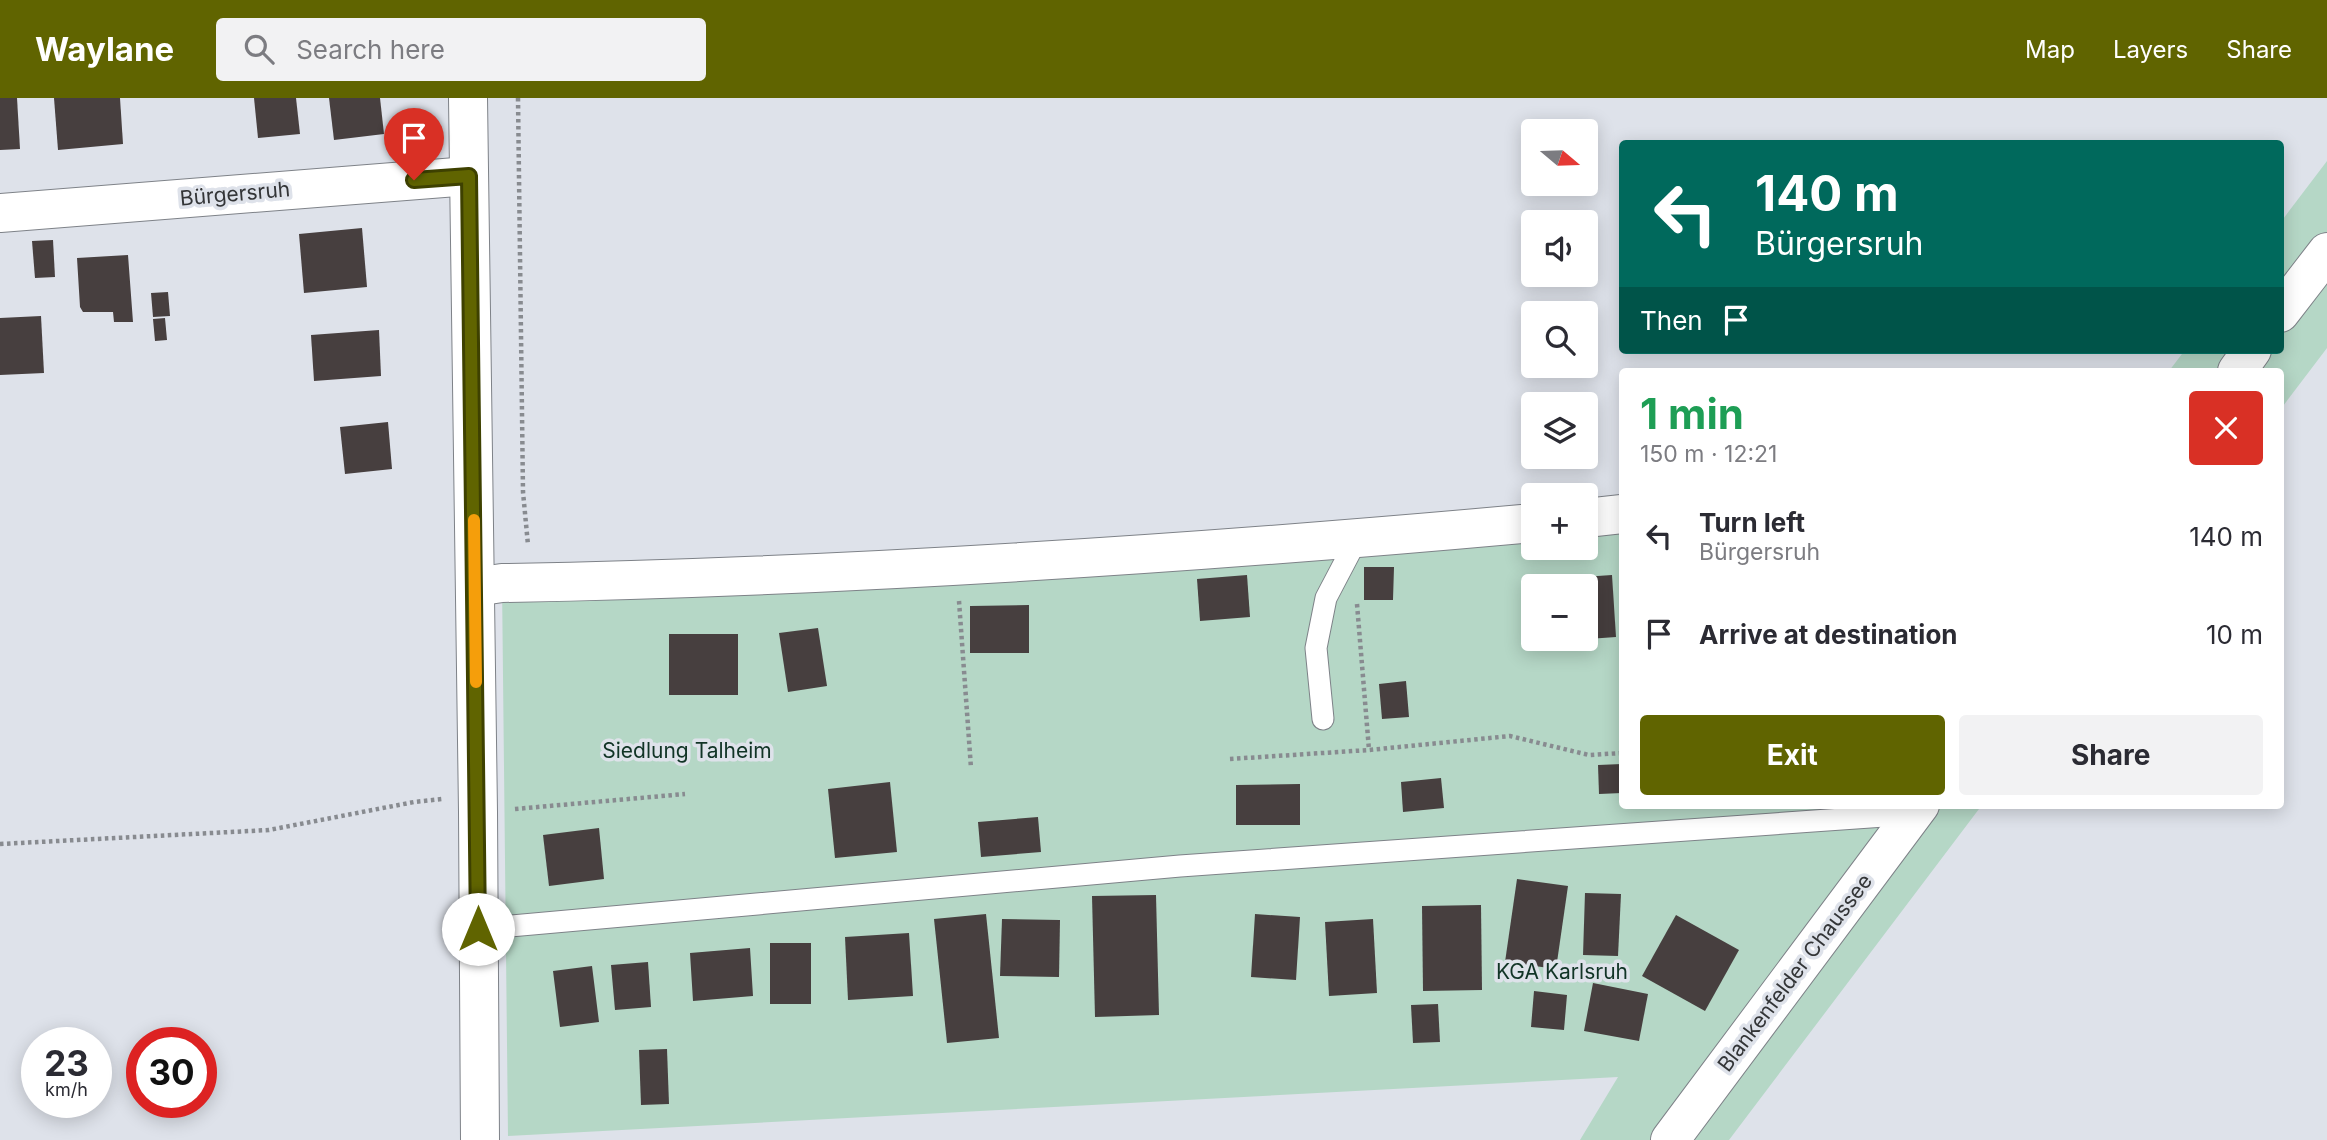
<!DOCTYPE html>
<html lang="en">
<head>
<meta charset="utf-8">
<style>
	body { margin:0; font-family:Inter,sans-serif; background:#f2f2f3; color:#2b2b33; height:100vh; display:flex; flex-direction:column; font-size:26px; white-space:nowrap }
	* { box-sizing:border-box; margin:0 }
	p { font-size:23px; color:#7c7c81 }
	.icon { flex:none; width:38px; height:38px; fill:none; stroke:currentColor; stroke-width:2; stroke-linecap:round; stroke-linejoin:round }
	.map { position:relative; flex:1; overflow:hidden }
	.side { position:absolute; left:1619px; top:270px; width:665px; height:441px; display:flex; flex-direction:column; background:#fff; border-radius:7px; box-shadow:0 4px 18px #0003 }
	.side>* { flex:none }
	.hud { position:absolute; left:1619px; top:42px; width:665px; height:214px; border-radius:7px; box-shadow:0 4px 18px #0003; background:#00695c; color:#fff; overflow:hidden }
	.needle { width:46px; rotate:109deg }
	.controls { position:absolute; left:1521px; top:21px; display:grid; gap:14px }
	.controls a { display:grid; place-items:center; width:77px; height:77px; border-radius:7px; background:#fff; box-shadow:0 4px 18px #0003; font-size:35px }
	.speed { position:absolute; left:21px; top:929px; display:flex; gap:14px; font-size:35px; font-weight:700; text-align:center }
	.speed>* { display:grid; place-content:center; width:91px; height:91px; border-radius:50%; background:#fff; box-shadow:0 4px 18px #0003; line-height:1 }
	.speed small { font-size:18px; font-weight:400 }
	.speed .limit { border:10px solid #d22; background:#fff; color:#111 }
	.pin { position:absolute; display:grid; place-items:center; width:60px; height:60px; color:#fff; margin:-72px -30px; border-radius:50% 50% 50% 0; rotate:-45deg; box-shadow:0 0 7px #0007 }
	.pin .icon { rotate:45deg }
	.me { position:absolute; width:77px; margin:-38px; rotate:0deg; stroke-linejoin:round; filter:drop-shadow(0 0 5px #0008) }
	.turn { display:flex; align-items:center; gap:24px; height:147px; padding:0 21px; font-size:32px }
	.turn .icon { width:91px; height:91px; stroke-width:2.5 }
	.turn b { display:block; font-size:49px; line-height:60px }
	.then { display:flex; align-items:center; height:66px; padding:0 21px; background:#0003; gap:14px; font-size:26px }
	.round { display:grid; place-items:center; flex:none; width:74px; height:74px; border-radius:7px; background:#f2f2f3 }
	.summary { display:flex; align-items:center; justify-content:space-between; height:119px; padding:0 21px }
	h1 { font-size:42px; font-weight:700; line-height:52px; color:#1e9e55 }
	.action { display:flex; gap:14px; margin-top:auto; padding:14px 21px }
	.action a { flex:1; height:80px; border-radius:7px; background:#606400; color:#fff; font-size:28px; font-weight:700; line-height:80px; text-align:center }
	.action a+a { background:#f2f2f3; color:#2b2b33 }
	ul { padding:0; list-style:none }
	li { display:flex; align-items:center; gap:21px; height:98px; padding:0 21px }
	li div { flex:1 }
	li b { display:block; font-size:26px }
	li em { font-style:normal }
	header { display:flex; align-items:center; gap:42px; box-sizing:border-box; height:98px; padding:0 35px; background:#606400; color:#fff }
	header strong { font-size:33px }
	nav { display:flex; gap:38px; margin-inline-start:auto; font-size:24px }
	.search { width:490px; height:63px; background:#f2f2f3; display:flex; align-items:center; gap:18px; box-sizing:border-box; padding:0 24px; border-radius:7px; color:#7c7c81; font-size:26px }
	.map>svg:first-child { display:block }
	.green { fill:#b5d7c6; fill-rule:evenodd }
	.building { fill:#473f3f }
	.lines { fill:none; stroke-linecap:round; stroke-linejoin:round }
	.service-casing { stroke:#7e8288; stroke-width:23 }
	.minor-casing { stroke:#7e8288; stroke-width:40 }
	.tertiary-casing { stroke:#7e8288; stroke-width:40 }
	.path { stroke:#888b90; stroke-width:4.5; stroke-dasharray:3.5 3.5; stroke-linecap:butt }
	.service { stroke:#fff; stroke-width:21 }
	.minor { stroke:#fff; stroke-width:38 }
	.tertiary { stroke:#fff; stroke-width:38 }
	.route-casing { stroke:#3e4100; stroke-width:18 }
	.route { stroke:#606400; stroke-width:12 }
	.slow { stroke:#f59e0b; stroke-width:12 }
	.labels { text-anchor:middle; stroke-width:7; stroke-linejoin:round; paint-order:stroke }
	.street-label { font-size:21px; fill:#333537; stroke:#dee2ea }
	.park-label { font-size:21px; fill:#113426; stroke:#dee2ea }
</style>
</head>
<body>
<header>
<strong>Waylane</strong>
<div class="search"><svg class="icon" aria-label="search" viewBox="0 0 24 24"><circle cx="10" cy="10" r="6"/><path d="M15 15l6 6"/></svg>Search here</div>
<nav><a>Map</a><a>Layers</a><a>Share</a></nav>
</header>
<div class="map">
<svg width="2327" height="1042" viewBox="0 0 2327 1042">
	<rect width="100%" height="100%" fill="#dee2ea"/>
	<g class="green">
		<path d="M2327 63V250L2280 312V273H2169L2185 252H2280V125Z"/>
		<path d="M1622 414V707H1982L1729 1042H1580L1618 979 508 1038 502 485 1533 420V450H1586V417ZM1533 488H1586V541H1533Z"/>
	</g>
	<g class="building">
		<path d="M0 0H17L20 51 0 52Z"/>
		<path d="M54 0H120L123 46 58 52Z"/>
		<path d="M254 0H296L300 36 258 40Z"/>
		<path d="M329 0H380L384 36 334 42Z"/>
		<path d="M362 130 367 189 304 195 299 136Z"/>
		<path d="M53 142 55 179 35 180 32 143Z"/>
		<path d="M128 157 133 224H114L113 214H83L80 209 77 160Z"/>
		<path d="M168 194 170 218 153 219 151 195Z"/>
		<path d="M41 218 44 275 0 277V220Z"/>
		<path d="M165 220 167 242 155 243 153 221Z"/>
		<path d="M379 232 381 278 314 283 311 237Z"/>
		<path d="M388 324 392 371 345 376 340 329Z"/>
		<path d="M1364 469H1394L1393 502H1364Z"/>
		<path d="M1247 477 1250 519 1200 523 1197 481Z"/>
		<path d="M1612 477 1616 539 1588 541 1583 479Z"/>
		<path d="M1029 507V555H970V508Z"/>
		<path d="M818 530 827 588 788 594 779 535Z"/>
		<rect x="669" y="536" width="69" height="61"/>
		<path d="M1406 583 1409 619 1382 621 1379 586Z"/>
		<path d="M1622 666V695L1599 696 1598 667Z"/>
		<path d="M1441 680 1444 710 1403 714 1401 684Z"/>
		<path d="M890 684 897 754 835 760 828 691Z"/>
		<path d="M1300 686V727H1236V687Z"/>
		<path d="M1038 719 1041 754 981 759 978 724Z"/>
		<path d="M599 730 604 781 549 788 543 737Z"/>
		<path d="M1517 781 1568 788 1556 871 1505 864Z"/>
		<path d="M1585 795 1621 796 1618 858 1583 857Z"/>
		<path d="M1156 797 1159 917 1095 919 1092 798Z"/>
		<path d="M1481 807 1482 892 1423 893 1422 808Z"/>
		<path d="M986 816 999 940 947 945 934 821Z"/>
		<path d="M1255 816 1300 819 1296 882 1251 879Z"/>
		<path d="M1676 817 1739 852 1705 913 1642 878Z"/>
		<path d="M1002 821 1060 822 1059 879 1000 878Z"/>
		<path d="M1373 821 1377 895 1329 898 1325 824Z"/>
		<path d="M909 835 913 898 848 902 845 839Z"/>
		<rect x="770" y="845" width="41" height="61"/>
		<path d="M750 850 753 898 693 903 690 855Z"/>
		<path d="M648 864 651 909 615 912 611 867Z"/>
		<path d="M592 868 599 924 560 929 553 873Z"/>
		<path d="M1593 885 1648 896 1639 943 1584 933Z"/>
		<path d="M1534 893 1567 897 1564 932 1531 929Z"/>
		<path d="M1438 906 1440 944 1413 945 1411 907Z"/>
		<path d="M667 951 669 1006 641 1007 639 952Z"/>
	</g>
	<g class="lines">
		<defs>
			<g id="service">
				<path d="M1323 621 1316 550 1326 500 1357 441"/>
				<path d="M478 831 1180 768 1913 716"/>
			</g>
			<g id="minor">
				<path d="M468 0 478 714 480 1042"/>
				<path d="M0 115 469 78"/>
				<path d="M1586 420 1622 416"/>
				<path d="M475 489 502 485C846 479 1190 456 1533 425"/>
			</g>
			<g id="tertiary">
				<path d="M2280 215 2327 154"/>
				<path d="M2237 273 2252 252"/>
				<path d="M1670 1042 1920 707"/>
			</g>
		</defs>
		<use href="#service" class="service-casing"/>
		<use href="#minor" class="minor-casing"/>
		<use href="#tertiary" class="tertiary-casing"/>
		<g class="path">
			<path d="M518 0 523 394 528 447"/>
			<path d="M959 503 971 670"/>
			<path d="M1357 506 1369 652"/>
			<path d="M1230 661 1369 652 1510 638 1589 657 1622 655"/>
			<path d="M515 711 685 696"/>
			<path d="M0 746 269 732 414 704 442 701"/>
		</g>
		<use href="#service" class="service"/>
		<use href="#minor" class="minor"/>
		<use href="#tertiary" class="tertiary"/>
	</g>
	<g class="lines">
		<defs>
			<path id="route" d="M414 82 469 78 478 831"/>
		</defs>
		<use href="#route" class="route-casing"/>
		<use href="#route" class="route"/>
		<path class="slow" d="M474 422 476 584"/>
	</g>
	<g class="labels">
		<g class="street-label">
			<text transform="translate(235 96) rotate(-5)" y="7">Bürgersruh</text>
			<text transform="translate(1795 875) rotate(-53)" y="7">Blankenfelder Chaussee</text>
		</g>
		<g class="park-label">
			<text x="687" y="660">Siedlung Talheim</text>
			<text x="1562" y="881">KGA Karlsruh</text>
		</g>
	</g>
</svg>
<div class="controls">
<a><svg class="needle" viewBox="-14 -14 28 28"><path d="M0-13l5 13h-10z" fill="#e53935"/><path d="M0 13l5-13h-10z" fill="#7c7c81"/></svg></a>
<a><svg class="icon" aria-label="sound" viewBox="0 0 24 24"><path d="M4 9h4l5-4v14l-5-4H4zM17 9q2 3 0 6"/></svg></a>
<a><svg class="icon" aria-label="search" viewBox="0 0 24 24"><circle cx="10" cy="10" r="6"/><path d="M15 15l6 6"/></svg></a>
<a><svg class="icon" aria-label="layers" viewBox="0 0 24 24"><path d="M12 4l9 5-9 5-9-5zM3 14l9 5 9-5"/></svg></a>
<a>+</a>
<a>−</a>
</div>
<div class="speed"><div>23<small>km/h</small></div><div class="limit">30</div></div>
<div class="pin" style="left:414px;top:82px;background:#d93025"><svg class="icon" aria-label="arrive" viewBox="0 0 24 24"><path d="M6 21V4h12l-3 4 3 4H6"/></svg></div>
<svg class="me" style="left:478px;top:831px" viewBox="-20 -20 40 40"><circle r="19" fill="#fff"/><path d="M0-13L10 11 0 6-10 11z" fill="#606400"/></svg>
<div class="hud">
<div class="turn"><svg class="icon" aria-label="left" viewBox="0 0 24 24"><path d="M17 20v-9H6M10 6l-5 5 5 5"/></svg><div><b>140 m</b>Bürgersruh</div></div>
<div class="then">Then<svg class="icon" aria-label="arrive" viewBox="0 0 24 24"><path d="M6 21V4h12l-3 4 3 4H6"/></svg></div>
</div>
<section class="side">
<div class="summary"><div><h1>1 min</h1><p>150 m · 12:21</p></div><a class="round" style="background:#d93025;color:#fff"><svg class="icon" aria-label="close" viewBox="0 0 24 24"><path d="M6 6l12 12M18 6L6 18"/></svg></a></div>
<ul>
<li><svg class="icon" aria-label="left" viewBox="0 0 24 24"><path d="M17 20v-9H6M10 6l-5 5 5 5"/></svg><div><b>Turn left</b><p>Bürgersruh</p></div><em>140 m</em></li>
<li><svg class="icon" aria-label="arrive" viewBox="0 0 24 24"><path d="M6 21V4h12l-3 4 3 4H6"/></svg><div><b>Arrive at destination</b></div><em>10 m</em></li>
</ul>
<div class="action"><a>Exit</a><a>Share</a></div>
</section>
</div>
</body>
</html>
